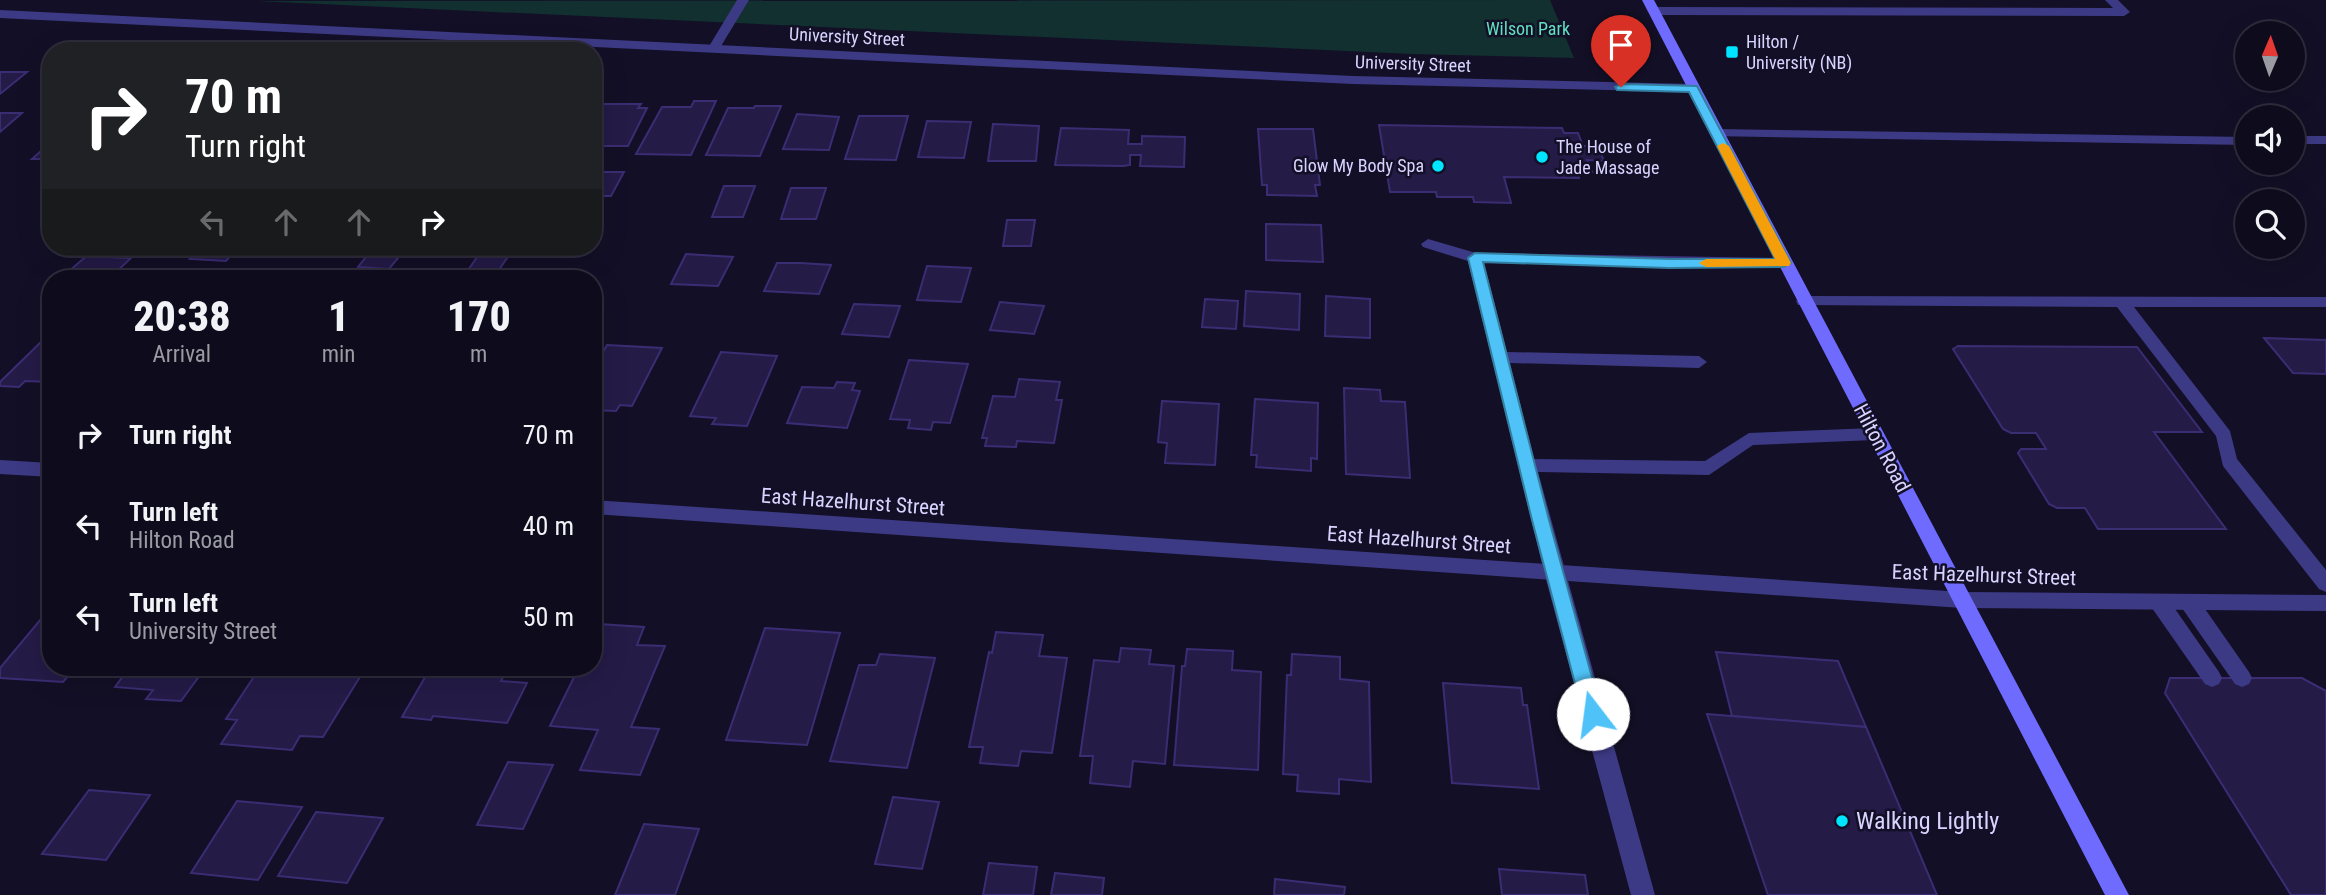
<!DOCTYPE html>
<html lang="en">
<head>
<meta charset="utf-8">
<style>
	body { margin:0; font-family:"Roboto Condensed",sans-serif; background:#171425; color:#f1f3f6; height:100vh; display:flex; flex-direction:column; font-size:26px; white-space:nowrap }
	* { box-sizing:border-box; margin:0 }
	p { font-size:23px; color:#9b9ba3 }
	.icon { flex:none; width:38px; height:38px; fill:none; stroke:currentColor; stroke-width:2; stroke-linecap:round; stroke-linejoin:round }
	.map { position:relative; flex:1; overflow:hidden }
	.side { position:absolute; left:42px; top:270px; width:560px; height:406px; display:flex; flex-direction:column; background:#0e0b1c; border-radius:28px; box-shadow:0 7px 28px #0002,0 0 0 2px #2e2b3b }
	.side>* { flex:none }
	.guide { position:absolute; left:42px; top:42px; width:560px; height:214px; border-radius:28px; box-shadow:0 7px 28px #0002,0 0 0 2px #2e2b3b; background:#202124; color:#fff; overflow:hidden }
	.needle { width:46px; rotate:2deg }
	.controls { position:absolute; left:2235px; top:21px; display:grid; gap:14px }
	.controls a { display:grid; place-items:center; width:70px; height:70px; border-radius:50%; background:#0e0b1c; box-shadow:0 7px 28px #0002,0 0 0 2px #2e2b3b; font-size:35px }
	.pin { position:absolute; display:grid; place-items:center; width:60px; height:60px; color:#fff; margin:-72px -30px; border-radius:50% 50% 50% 0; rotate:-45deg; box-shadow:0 0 7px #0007 }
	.pin .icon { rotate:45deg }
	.me { position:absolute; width:77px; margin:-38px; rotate:345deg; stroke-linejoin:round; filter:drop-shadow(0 0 5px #0008) }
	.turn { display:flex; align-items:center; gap:24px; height:147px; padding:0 28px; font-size:32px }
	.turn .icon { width:91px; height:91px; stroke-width:2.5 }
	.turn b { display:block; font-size:49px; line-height:60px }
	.lanes { display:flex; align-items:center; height:66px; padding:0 28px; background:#0003; justify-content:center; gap:35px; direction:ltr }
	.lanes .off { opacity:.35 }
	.eta { display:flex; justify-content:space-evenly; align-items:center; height:119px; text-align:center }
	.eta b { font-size:42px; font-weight:800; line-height:49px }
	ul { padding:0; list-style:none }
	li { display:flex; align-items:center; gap:21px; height:91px; padding:0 28px }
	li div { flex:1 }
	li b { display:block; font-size:26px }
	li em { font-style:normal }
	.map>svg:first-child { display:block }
	.green { fill:#12302f }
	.building { fill:#241b47; stroke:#3b2d73; stroke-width:2 }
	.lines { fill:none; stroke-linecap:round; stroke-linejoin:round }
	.lane { fill:#3d3a85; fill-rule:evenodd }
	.street { fill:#3d3a85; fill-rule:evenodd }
	.secondary { fill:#6f6bff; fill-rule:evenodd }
	.route { fill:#4fc3f7; stroke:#337fa1; stroke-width:2 }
	.slow { fill:#f59e0b }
	.poi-dot { fill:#00e5ff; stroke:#130f26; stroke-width:2.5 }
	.labels { text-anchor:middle; stroke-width:5; stroke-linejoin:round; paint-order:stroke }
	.far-park-label { font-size:18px; fill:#5fe0c0; stroke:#130f26 }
	.far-street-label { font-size:18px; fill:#d9d4ff; stroke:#130f26 }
	.far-poi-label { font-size:18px; fill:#d9d4ff; stroke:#130f26; text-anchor:start }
	.street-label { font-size:21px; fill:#d9d4ff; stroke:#130f26 }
	.near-poi-label { font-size:24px; fill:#d9d4ff; stroke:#130f26; text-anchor:start }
</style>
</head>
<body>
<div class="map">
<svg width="2326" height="895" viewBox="0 0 2326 895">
	<rect width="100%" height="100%" fill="#130f26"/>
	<path class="green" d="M1550 0 1574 58 1412 54 256 1Z"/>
	<g class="building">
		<path d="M0 72H27L0 94Z"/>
		<path d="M694 101H716L691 155 636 154 662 107H691Z"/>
		<path d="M601 104H641L638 108H647L628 146H593V119Z"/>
		<path d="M755 106H781L760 156 706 155 728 108H754Z"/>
		<path d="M0 113H22L0 132Z"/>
		<path d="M797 114 839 117 829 150 783 149Z"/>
		<path d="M859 116H908L896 160 845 159Z"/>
		<path d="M927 121 971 122 964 158 918 157Z"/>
		<path d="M993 124 1039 126 1036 161H988Z"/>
		<path d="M1379 125 1562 128 1564 133H1578L1583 146H1598L1604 161 1587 160 1592 172 1577 171 1579 178 1504 177 1511 203 1474 202 1473 197H1437L1436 192H1390Z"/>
		<path d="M1061 128 1129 130 1128 144H1142V136L1185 137 1184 167 1140 166 1141 155H1130V165L1123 166 1055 165Z"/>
		<path d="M1258 129H1313L1320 185H1315L1317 196 1267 195V185H1262Z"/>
		<path d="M51 142V159H32Z"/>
		<path d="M594 172H624L611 196H593Z"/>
		<path d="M724 186H755L743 217H712Z"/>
		<path d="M791 188H826L816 219H781Z"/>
		<path d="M1007 220H1035L1031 246H1003Z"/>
		<path d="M1266 224 1321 225 1323 262 1266 260Z"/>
		<path d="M97 247H119L108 257 131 258 110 278H61Z"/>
		<path d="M202 247H238L226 261 190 259Z"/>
		<path d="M374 247H407L389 269 358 267Z"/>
		<path d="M484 247 514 248 494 277 464 276Z"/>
		<path d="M686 254 733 257 718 286 671 284Z"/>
		<path d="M777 263H801L831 265 819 294 764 291Z"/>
		<path d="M927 266 971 268 961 302 917 300Z"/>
		<path d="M1246 291 1300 294 1299 330 1244 326Z"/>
		<path d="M1326 296 1370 299V338L1325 336Z"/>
		<path d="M1205 299 1238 301 1236 329 1202 327Z"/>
		<path d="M1000 302 1044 306 1034 334 990 330Z"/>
		<path d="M854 304 900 306 889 337 842 334Z"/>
		<path d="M47 336H51V382L25 381 19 387 0 386V382Z"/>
		<path d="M2264 338 2326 340V374L2293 373Z"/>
		<path d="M607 345 662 348 632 406 620 405 616 411 593 410V369Z"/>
		<path d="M1958 346 2137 347 2202 432H2154L2226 529H2098L2085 508H2057L2049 504 2018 453 2021 449H2046L2036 433H2011L2003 429 1953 349Z"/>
		<path d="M721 352 777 356 747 426 712 424 716 418 690 416Z"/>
		<path d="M909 360 968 364 950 423 933 422 931 430 908 428 910 420 890 419Z"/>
		<path d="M1019 379 1060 382 1056 400H1062L1054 443 1017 441 1016 447 985 446 987 438H982L993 396 1015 397Z"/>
		<path d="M837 382 855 383 852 390 860 391 847 428 787 423 802 387 834 388Z"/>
		<path d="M1344 388 1380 390 1381 401 1405 402 1410 478 1346 474Z"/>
		<path d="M1255 399 1318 403 1317 459 1311 458V471L1256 467 1257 455H1251Z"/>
		<path d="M1162 401 1219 404 1215 465 1165 463 1167 443 1158 442Z"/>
		<path d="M46 613H51V667H76L63 682 0 678V668Z"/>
		<path d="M599 624 644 627 637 645 665 646 631 727 659 729 640 775 580 770 598 730 550 726 579 667H593V636Z"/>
		<path d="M765 628 840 633 807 745 726 740Z"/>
		<path d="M996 632 1043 635 1039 656 1067 658 1052 753 1021 751 1018 766 980 763 983 747H969L989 652 992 653Z"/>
		<path d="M1121 648 1151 650 1149 664 1174 666 1165 764 1133 761 1130 787 1090 783 1093 756H1080L1094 660 1119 662Z"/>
		<path d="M1187 649 1233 651 1232 670 1261 672 1258 770 1174 765 1182 666H1185Z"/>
		<path d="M1716 652 1838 661 1866 727 1732 716Z"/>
		<path d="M880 654 935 658 907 768 830 761 859 665H876Z"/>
		<path d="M1292 654 1340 657V679L1369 682 1371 782 1339 779V794L1297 791 1298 775 1283 774 1287 675H1291Z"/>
		<path d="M130 667H206L181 701 146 699 153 690 115 687Z"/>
		<path d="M298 667H366L323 737 300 736 292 750 221 744 237 720 226 719 257 672 293 674Z"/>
		<path d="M431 667H508L501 681 527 683 507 723 433 716 431 720 402 717Z"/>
		<path d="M2170 678H2302L2326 691V895H2291L2165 693Z"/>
		<path d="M1443 683 1521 688 1523 705H1527L1539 789 1452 783Z"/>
		<path d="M1707 714 1866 727 1937 895H1768Z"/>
		<path d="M508 762 553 765 523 829 477 825Z"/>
		<path d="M89 790 150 795 106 860 42 854Z"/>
		<path d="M893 797 939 802 922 869 875 864Z"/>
		<path d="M237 801 302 807 258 880 191 873Z"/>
		<path d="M316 812 383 818 347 883 278 876Z"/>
		<path d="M644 824 699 829 675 895H615Z"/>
		<path d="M989 863 1037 867 1033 895H983Z"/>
		<path d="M1499 869 1585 875 1588 895H1502Z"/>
		<path d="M1055 873 1104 878 1102 895H1051Z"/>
		<path d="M1275 879 1345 887 1344 895H1274Z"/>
	</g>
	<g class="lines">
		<g class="lane">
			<path d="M737 0H749L718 51H710L708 48Z"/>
			<path d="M2105 0H2118L2130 12 2124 16 1653 15 1647 11 1653 7 2113 8Z"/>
			<path d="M1716 129 2247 137V145L1711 136 1709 133Z"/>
			<rect x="2292" y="136" width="34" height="8"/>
			<path d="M1428 239 1476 253 1784 258 1792 263 1784 268 1484 263 1507 352 1699 356 1707 362 1699 368 1510 363 1534 459 1705 461 1749 433 1874 428 1880 430 1883 434 1880 438 1874 440 1753 445 1709 475 1538 472 1655 895H1631L1544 572 1468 261 1423 247 1421 244Z"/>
			<path d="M1804 296 2326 297V307H2134L2230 431 2237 459 2326 570V592L2319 589 2223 466 2216 436 2117 307 1798 305 1796 301Z"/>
			<path d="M2159 594 2166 596 2219 672 2222 678 2219 684 2212 687 2205 684 2152 608 2149 602 2152 596Z"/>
			<path d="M2189 594 2196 596 2249 672 2252 678 2249 684 2242 687 2235 684 2182 608 2179 602 2182 596Z"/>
		</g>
		<g class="street">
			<path d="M0 10 1353 76 1693 84 1699 88 1693 92 1353 84 0 18Z"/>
			<path d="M0 460 51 463V477L0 474Z"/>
			<path d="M593 500 1962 592 2326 595V611L1962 608 593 514Z"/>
		</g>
		<path class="secondary" d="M1642 0H1654L2129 895H2105Z"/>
	</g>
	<path class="route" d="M1621 84 1697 86 1791 263 1784 267 1669 268 1483 262 1549 520 1602 714 1599 720 1593 722 1586 720 1583 714 1532 520 1468 258 1475 253 1669 259H1775L1689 92 1617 90 1615 87Z"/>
	<path class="slow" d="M1723 143 1729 146 1791 263 1789 266 1706 267 1699 263 1706 259H1775L1717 146Z"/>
	<g class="poi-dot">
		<rect x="1725" y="45" width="14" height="14" rx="3.5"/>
		<circle cx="1542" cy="157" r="7"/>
		<circle cx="1438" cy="166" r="7"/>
		<circle cx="1842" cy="821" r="7"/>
	</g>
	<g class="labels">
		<g class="far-park-label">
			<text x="1528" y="35">Wilson Park</text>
		</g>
		<g class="far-street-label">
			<text transform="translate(847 37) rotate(3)" y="6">University Street</text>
			<text transform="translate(1413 64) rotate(2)" y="6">University Street</text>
		</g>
		<g class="far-poi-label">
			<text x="1746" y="48">Hilton /<tspan x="1746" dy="21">University (NB)</tspan></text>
			<text x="1556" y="153">The House of<tspan x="1556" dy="21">Jade Massage</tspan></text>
			<text x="1424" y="172" text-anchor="end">Glow My Body Spa</text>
		</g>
		<g class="street-label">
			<text transform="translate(1882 448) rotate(62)" y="7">Hilton Road</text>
			<text transform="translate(853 502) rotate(4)" y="7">East Hazelhurst Street</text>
			<text transform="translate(1419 540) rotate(4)" y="7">East Hazelhurst Street</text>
			<text transform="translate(1984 575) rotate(2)" y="7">East Hazelhurst Street</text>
		</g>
		<g class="near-poi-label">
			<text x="1856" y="829">Walking Lightly</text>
		</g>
	</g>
</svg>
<div class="controls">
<a><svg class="needle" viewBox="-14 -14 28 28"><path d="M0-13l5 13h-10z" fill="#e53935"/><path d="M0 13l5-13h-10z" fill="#9b9ba3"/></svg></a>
<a><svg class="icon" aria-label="sound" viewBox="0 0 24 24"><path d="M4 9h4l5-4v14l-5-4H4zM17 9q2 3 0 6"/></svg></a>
<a><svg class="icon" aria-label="search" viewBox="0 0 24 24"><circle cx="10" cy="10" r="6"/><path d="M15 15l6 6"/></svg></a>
</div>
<div class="pin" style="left:1621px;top:87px;background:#d93025"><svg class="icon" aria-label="arrive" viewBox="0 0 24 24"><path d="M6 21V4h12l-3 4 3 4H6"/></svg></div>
<svg class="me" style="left:1593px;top:714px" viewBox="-20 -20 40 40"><circle r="19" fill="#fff"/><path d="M0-13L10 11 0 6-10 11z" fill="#4fc3f7"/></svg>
<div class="guide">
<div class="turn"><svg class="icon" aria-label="right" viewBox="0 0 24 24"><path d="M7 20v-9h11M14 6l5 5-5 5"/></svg><div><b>70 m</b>Turn right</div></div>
<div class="lanes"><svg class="icon off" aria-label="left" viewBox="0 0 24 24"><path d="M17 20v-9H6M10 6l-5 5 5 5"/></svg><svg class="icon off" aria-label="ahead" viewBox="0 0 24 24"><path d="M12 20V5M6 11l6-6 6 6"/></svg><svg class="icon off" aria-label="ahead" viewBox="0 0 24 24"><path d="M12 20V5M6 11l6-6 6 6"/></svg><svg class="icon" aria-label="right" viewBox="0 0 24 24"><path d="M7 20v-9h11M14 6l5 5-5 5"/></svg></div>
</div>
<section class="side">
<div class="eta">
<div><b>20:38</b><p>Arrival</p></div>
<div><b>1</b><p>min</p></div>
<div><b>170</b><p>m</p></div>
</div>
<ul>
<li><svg class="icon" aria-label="right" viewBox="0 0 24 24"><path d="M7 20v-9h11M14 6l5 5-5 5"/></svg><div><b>Turn right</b></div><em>70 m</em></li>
<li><svg class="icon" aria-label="left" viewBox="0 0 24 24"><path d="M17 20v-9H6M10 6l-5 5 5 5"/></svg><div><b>Turn left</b><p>Hilton Road</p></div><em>40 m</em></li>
<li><svg class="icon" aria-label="left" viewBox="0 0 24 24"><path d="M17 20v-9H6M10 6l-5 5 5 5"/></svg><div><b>Turn left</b><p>University Street</p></div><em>50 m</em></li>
</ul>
</section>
</div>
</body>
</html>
